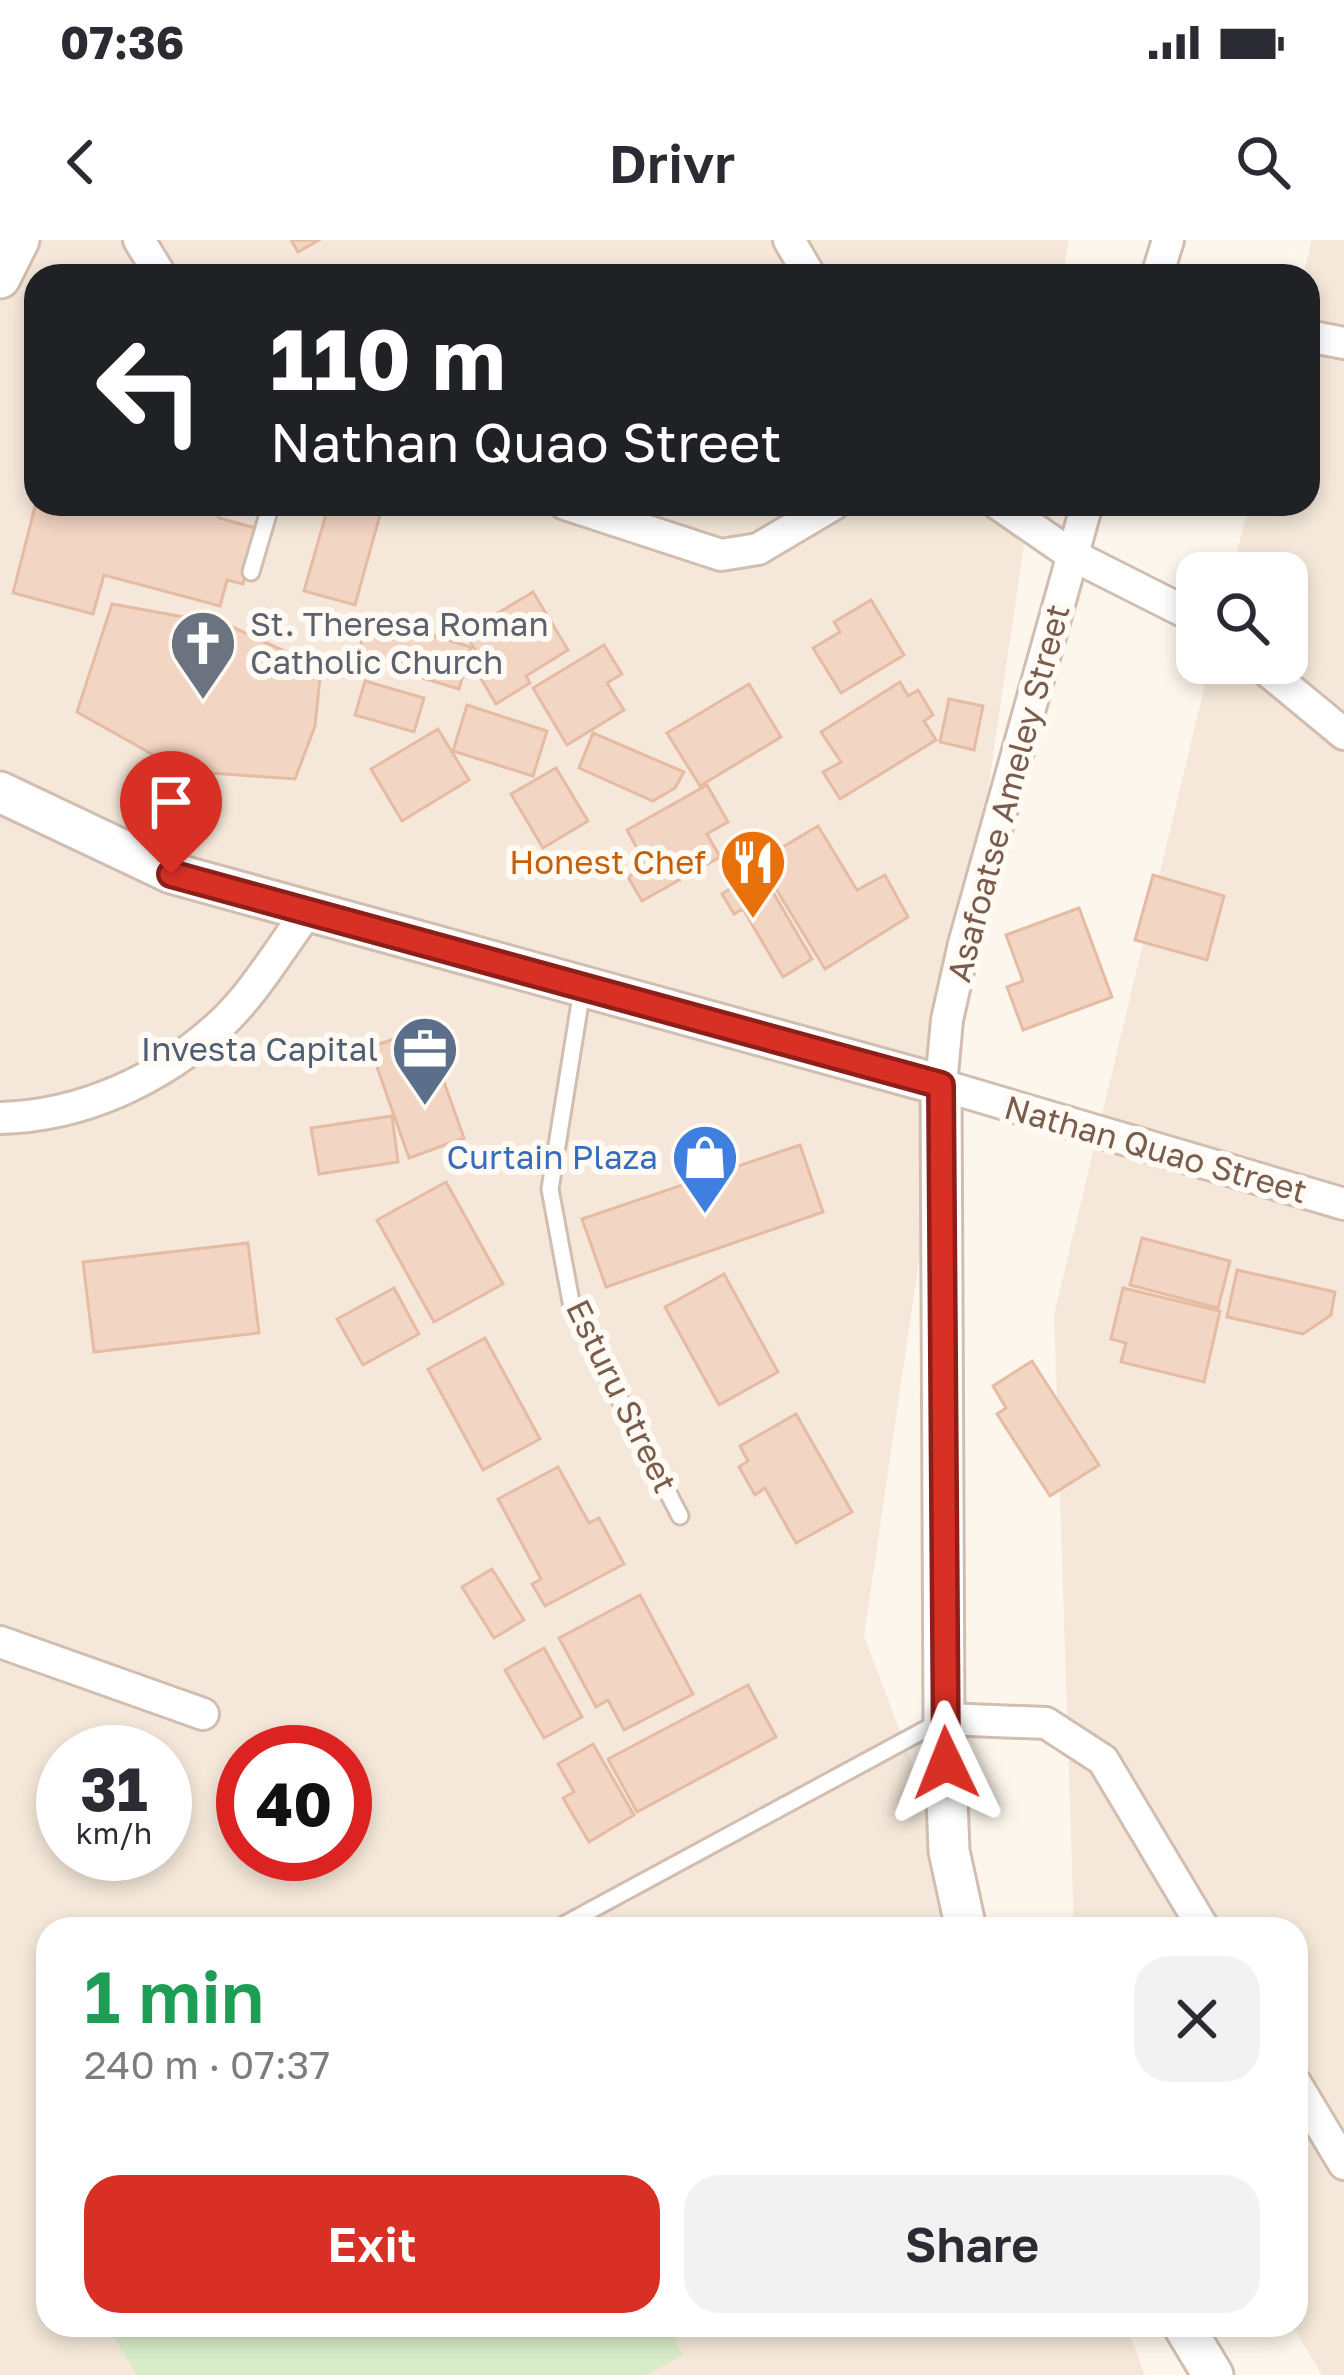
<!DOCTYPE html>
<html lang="en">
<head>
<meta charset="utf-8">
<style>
	body { margin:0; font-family:"Golos Text",sans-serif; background:#f2f2f3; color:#2b2b33; height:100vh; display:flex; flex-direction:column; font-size:45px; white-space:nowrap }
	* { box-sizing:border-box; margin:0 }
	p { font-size:39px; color:#7c7c81 }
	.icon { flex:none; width:66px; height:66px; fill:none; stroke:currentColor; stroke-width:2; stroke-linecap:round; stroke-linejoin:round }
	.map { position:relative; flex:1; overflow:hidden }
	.side { position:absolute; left:36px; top:1677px; width:1272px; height:420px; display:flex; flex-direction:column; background:#fff; border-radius:36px; box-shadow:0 6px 18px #0003 }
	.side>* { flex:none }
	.banner { position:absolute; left:24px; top:24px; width:1296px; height:252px; border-radius:36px; box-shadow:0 6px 18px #0003; background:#202124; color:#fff; overflow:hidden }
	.tools { position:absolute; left:1176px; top:312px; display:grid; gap:24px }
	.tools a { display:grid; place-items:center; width:132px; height:132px; border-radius:24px; background:#fff; box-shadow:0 6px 18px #0003; font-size:60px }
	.speed { position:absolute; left:36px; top:1485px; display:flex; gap:24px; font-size:60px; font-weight:700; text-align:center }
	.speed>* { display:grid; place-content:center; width:156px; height:156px; border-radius:50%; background:#fff; box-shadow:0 6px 18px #0003; line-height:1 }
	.speed small { font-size:30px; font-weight:400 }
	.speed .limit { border:18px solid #d22; background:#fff; color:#111 }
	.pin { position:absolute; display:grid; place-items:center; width:102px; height:102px; color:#fff; margin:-123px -51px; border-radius:50% 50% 50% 0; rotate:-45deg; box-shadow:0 0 12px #0007 }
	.pin .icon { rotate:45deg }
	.me { position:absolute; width:132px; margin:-66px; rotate:358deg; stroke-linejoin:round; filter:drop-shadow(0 0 9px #0008) }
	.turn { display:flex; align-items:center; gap:42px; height:252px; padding:0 48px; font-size:54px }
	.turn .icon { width:156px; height:156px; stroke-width:2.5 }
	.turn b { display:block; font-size:84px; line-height:102px }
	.round { display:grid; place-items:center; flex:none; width:126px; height:126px; border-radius:36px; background:#f2f2f3 }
	.summary { display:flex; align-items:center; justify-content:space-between; height:204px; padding:0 48px }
	h1 { font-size:72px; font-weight:600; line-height:90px; color:#1e9e55 }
	.button { display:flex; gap:24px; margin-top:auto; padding:24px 48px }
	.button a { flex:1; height:138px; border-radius:36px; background:#d93025; color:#fff; font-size:48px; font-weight:600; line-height:138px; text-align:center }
	.button a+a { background:#f2f2f3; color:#2b2b33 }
	.status { display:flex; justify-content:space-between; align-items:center; height:84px; padding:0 60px; background:#fff; direction:ltr }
	.status svg { height:33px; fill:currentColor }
	header { display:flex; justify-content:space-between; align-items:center; height:156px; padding:0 48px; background:#fff; font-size:54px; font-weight:600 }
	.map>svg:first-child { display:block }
	.residential { fill:#f5e8da; fill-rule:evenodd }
	.green { fill:#d8ecc9 }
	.building { fill:#f3d5c3; stroke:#e6bba3; stroke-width:3 }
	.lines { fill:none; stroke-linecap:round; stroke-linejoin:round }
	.service-casing { stroke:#d1beb0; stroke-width:21 }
	.minor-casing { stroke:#d1beb0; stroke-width:36 }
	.tertiary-casing { stroke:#d1beb0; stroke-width:45 }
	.service { stroke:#fff; stroke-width:15 }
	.minor { stroke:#fff; stroke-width:30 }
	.tertiary { stroke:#fff; stroke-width:39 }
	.route-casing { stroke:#8d1f18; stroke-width:30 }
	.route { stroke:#d93025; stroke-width:21 }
	.labels { text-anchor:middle; stroke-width:12; stroke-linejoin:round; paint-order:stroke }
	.worship-label { font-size:33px; fill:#5b616d; stroke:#fffaf3; text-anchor:start }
	.street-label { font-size:33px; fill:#7a5c4d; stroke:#fffaf3 }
	.food-label { font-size:33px; fill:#c56008; stroke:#fffaf3; text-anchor:end }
	.service-label { font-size:33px; fill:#4e5e75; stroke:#fffaf3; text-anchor:end }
	.shop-label { font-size:33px; fill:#366cbe; stroke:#fffaf3; text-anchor:end }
</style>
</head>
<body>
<div class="status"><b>07:36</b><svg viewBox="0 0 49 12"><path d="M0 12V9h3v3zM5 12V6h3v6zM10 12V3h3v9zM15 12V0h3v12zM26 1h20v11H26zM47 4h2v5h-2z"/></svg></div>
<header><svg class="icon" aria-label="back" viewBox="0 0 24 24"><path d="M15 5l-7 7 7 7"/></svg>Drivr<svg class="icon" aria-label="search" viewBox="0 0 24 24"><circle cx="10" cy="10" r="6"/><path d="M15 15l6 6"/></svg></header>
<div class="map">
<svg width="1344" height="2135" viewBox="0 0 1344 2135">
	<rect width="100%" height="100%" fill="#fdf6ec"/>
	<g class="residential">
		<path d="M0 0H1069L1063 36H36V264H1030L864 1396 975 1689H48V2085H1126L1145 2135H0ZM63 1512H165V1614H63ZM243 1512H345V1614H243Z"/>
		<path d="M1312 0H1344V2135H1322L1292 2085H1296V1689H1074L1054 1075 1210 423H1287V333H1232L1249 264H1308V36H1303Z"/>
	</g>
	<path class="green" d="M106 2085H667L683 2115 646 2135H137Z"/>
	<g class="building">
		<path d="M291 0H319L298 12Z"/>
		<path d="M36 263 211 264 219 278 259 289 243 344 227 340 220 366 104 335 93 374 13 353Z"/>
		<path d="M329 264H383L355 365 304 351Z"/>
		<path d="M533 352 568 410 526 436 530 443 496 464 480 437 488 432 465 393Z"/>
		<path d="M871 360 904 415 841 453 813 408 840 392 834 382Z"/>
		<path d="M112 364 228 385 321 428 315 486 295 539 182 531 77 472Z"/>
		<path d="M369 376 471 407 459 449 357 418Z"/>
		<path d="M604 405 622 434 607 443 624 470 567 505 533 448Z"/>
		<path d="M365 441 424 458 414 492 355 475Z"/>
		<path d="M900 442 908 456 918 450 933 475 924 481 936 500 840 559 823 532 841 522 821 492Z"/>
		<path d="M749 444 781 497 700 546 667 493Z"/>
		<path d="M949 459 983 466 974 510 940 502Z"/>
		<path d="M467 465 547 491 533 536 453 511Z"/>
		<path d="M438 489 469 540 402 581 371 529Z"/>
		<path d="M593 493 684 532 675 548 653 561 579 528Z"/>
		<path d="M556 528 588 581 543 608 511 554Z"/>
		<path d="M707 545 728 582 707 594 720 617 642 661 628 637 647 626 627 590Z"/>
		<path d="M818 586 857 650 885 635 908 677 825 729 759 621Z"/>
		<path d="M760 630 812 719 783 737 743 669 734 674 722 654Z"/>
		<path d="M1153 635 1224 656 1207 720 1135 700Z"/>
		<path d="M1079 668 1112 757 1023 790 1007 747 1023 741 1006 695Z"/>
		<path d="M425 789 464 898 409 918 370 807Z"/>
		<path d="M392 876 398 922 319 934 311 888Z"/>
		<path d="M800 905 823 972 606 1047 582 979Z"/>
		<path d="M446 942 503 1044 434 1082 377 980Z"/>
		<path d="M1142 998 1230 1021 1218 1068 1130 1045Z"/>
		<path d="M248 1003 259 1093 94 1112 83 1022Z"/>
		<path d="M1237 1030 1335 1052 1331 1075 1303 1094 1227 1077Z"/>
		<path d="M724 1034 778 1132 719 1165 665 1067Z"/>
		<path d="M394 1048 419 1094 363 1125 337 1079Z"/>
		<path d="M1123 1048 1220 1071 1204 1142 1121 1122 1126 1103 1111 1099Z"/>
		<path d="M485 1098 540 1199 483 1230 428 1129Z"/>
		<path d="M1032 1121 1099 1225 1050 1256 997 1174 1006 1168 993 1146Z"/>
		<path d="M796 1174 852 1272 796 1303 765 1248 755 1255 739 1227 748 1221 740 1206Z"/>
		<path d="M558 1227 589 1283 599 1278 624 1324 545 1366 532 1344 541 1339 498 1259Z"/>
		<path d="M492 1329 524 1380 494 1398 462 1347Z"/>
		<path d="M640 1355 693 1454 624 1490 608 1460 596 1467 559 1398Z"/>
		<path d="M544 1408 582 1477 544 1498 505 1430Z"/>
		<path d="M748 1445 776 1497 637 1572 608 1519Z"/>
		<path d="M593 1504 634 1575 589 1602 563 1558 574 1552 558 1524Z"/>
	</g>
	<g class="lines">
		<defs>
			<g id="service">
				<path d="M251 332 271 264"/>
				<path d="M582 750 550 949 572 1067 680 1276"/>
				<path d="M556 1689 939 1482"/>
			</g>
			<g id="minor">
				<path d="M139 0 161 36"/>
				<path d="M789 0 810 36"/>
				<path d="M1157 36 1168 0"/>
				<path d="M1308 96 1344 103"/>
				<path d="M565 264 721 315 758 309 834 264"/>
				<path d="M998 264 1072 315 1197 378"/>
				<path d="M1087 264 964 704 947 780 941 845 1344 964"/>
				<path d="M1258 423 1344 494"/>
				<path d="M0 878C82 876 160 840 220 785 253 755 279 710 306 674"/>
				<path d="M0 1402 203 1474"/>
				<path d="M944 1479 1046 1483 1103 1520 1204 1689"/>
				<path d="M1296 1844 1344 1924"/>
			</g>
			<g id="tertiary">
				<path d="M0 38 19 0"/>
				<path d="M0 552 171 633 941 845 944 1479 949 1611 966 1689"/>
				<path d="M1183 2085 1213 2135"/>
			</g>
		</defs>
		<use href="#service" class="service-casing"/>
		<use href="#minor" class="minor-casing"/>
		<use href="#tertiary" class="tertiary-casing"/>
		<use href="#service" class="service"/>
		<use href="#minor" class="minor"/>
		<use href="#tertiary" class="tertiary"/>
	</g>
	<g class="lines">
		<defs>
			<path id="route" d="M171 634 941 845 946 1523"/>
		</defs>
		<use href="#route" class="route-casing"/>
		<use href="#route" class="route"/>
	</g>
	<defs>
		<symbol id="church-pin" viewBox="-11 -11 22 30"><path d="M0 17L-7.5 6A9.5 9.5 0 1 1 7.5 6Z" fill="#6b7280" stroke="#fffaf3"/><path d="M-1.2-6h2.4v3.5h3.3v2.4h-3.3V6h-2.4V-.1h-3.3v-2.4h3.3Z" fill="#fff"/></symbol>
		<symbol id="restaurant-pin" viewBox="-11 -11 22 30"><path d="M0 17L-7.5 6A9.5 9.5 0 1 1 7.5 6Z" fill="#e8710a" stroke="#fffaf3"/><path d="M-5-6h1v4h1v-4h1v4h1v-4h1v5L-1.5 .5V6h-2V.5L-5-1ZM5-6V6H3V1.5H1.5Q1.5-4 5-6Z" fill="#fff"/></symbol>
		<symbol id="office-pin" viewBox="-11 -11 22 30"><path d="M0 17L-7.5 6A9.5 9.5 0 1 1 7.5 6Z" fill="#5c6f8a" stroke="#fffaf3"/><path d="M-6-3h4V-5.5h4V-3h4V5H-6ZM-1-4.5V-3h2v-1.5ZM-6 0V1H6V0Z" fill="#fff"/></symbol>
		<symbol id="shop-pin" viewBox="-11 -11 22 30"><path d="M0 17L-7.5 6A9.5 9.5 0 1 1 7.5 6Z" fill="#3f7fe0" stroke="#fffaf3"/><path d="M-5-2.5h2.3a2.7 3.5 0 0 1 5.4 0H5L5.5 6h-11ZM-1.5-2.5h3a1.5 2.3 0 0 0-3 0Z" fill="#fff"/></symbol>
	</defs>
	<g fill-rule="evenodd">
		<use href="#church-pin" x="165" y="365" width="76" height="104"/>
		<use href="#restaurant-pin" x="715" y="584" width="76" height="104"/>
		<use href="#office-pin" x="387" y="771" width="76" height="104"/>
		<use href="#shop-pin" x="667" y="879" width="76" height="104"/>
	</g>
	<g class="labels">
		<g class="worship-label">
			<text x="250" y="396">St. Theresa Roman<tspan x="250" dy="38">Catholic Church</tspan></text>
		</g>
		<g class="street-label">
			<text transform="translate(1008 553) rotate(-75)" y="12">Asafoatse Ameley Street</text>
			<text transform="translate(1156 909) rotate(16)" y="12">Nathan Quao Street</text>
			<text transform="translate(622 1156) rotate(64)" y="12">Esturu Street</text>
		</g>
		<g class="food-label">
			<text x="706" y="634">Honest Chef</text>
		</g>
		<g class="service-label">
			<text x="378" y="821">Investa Capital</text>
		</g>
		<g class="shop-label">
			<text x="658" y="929">Curtain Plaza</text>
		</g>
	</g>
</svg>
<div class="tools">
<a><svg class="icon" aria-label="search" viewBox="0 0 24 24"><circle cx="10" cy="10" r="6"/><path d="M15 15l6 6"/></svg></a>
</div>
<div class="speed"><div>31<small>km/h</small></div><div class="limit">40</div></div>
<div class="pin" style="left:171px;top:634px;background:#d93025"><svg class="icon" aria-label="arrive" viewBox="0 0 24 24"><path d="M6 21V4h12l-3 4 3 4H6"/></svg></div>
<svg class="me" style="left:946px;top:1523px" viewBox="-20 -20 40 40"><path d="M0-17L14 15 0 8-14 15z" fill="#d93025" stroke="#fff" stroke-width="4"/></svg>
<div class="banner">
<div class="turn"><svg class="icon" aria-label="left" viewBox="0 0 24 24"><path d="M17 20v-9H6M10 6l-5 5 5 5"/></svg><div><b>110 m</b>Nathan Quao Street</div></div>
</div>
<section class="side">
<div class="summary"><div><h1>1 min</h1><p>240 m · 07:37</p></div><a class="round"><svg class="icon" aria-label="close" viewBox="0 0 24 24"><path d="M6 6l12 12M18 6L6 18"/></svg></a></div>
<div class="button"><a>Exit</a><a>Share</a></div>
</section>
</div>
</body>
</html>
